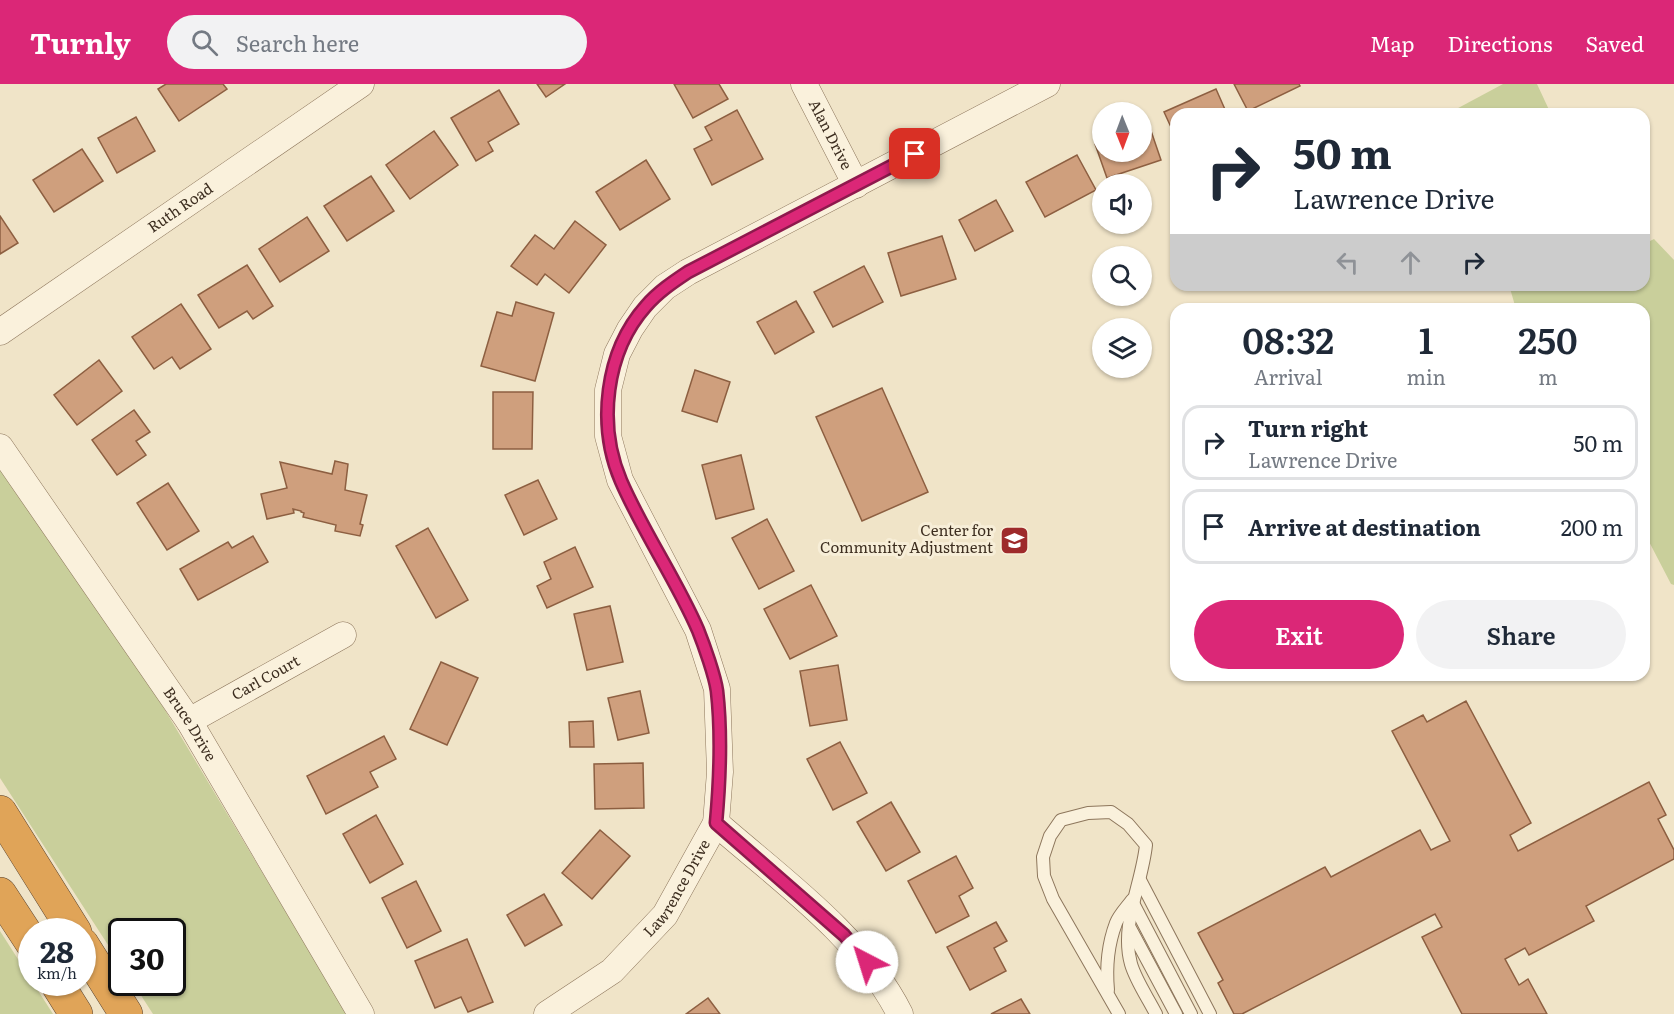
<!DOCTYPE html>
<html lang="en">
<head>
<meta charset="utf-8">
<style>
	body { margin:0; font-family:Literata,serif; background:#f2f2f3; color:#1f2937; height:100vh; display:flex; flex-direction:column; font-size:22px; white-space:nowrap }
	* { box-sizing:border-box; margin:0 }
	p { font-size:20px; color:#747a83 }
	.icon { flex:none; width:33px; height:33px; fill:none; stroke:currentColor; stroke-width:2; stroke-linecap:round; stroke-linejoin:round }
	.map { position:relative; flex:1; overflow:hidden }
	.panel { position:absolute; left:1170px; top:219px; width:480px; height:378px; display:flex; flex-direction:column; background:#fff; border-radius:18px; box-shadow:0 2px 4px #0004 }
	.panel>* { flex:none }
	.hud { position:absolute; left:1170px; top:24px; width:480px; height:183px; border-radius:18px; box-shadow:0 2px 4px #0004; background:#fff; color:#1f2937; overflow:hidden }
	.needle { width:39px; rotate:179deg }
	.fabs { position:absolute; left:1092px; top:18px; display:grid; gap:12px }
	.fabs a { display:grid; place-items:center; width:60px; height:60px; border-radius:50%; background:#fff; box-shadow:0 2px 4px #0004; font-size:30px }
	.speed { position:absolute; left:18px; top:834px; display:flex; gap:12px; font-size:30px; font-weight:700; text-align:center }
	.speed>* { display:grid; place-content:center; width:78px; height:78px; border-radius:50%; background:#fff; box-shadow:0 2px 4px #0004; line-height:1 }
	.speed small { font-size:15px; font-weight:400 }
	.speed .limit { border:3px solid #111; border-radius:9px; background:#fff; color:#111 }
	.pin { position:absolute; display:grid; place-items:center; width:51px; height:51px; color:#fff; margin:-26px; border-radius:12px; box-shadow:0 3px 9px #0006 }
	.me { position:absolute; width:66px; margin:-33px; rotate:320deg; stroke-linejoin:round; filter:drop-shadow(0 0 4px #0008) }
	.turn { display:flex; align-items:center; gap:21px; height:126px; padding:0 24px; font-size:27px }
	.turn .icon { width:78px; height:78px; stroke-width:2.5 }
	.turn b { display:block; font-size:42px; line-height:51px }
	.lanes { display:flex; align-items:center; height:57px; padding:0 24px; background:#0003; justify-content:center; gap:30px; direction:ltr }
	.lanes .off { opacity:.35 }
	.eta { display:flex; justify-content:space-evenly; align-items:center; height:102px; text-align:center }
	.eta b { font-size:36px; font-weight:600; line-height:42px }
	.cta { display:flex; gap:12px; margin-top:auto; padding:12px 24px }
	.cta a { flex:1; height:69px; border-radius:36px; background:#db2777; color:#fff; font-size:24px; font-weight:600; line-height:69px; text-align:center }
	.cta a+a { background:#f2f2f3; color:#1f2937 }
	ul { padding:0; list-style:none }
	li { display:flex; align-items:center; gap:18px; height:75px; margin:0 12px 9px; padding:0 12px; border:3px solid #e0e1e3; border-radius:18px }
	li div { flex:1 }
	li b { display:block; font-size:22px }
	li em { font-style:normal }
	header { display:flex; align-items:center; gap:36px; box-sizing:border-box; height:84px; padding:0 30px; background:#db2777; color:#fff }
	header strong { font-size:28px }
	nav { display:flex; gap:33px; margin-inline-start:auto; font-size:21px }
	.search { width:420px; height:54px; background:#f2f2f3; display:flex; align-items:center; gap:15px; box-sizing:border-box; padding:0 21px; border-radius:33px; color:#747a83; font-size:22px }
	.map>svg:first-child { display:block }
	.green { fill:#c9cf9b }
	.building { fill:#cf9f7d; stroke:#8d5f41; stroke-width:1.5 }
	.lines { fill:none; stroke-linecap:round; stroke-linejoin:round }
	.lane-casing { stroke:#8d765c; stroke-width:14 }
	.street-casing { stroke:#8d765c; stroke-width:27 }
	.highway-casing { stroke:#5b4430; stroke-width:34 }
	.lane { stroke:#faf1dc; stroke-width:12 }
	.street { stroke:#faf1dc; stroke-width:26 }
	.highway { stroke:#e0a458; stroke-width:33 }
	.route-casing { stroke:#8e194d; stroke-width:15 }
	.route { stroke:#db2777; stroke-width:10 }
	.labels { text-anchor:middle; stroke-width:6; stroke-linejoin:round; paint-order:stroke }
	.street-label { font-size:15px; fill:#3d2e20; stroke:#f7eed8 }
	.poi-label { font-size:15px; fill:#3d2e20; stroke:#f7eed8; text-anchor:end }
</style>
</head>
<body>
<header>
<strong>Turnly</strong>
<div class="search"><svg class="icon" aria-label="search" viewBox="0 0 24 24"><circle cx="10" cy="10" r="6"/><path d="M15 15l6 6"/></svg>Search here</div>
<nav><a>Map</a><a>Directions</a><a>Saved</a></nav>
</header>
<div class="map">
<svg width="1674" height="930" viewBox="0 0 1674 930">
	<rect width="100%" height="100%" fill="#f0e4c8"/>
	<g class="green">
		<path d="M1503 0H1537L1551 30H1447Z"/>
		<path d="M1654 155 1674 176V501L1671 500 1644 448V225H1516L1509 201H1644V160Z"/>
		<path d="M0 379 156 611 347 930H153L133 899 172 898V848H122L121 881 0 694Z"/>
		<path d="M0 847 53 930H0Z"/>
	</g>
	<g class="building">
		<path d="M166 0H223L227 5 179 37 158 5Z"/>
		<path d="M537 0H565L546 13Z"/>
		<path d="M674 0H719L728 15 693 34Z"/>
		<path d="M1234 0H1299L1300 2 1248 27Z"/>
		<path d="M1216 5 1227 30H1176V54L1164 28Z"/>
		<path d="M499 6 519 40 488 58 493 67 476 77 451 34Z"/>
		<path d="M737 26 763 75 712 101 694 65 712 56 705 43Z"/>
		<path d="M136 33 155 67 117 89 98 54Z"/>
		<path d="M1149 41 1161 76 1107 94 1095 60 1102 57V68H1142V44Z"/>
		<path d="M434 47 458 81 410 115 386 81Z"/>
		<path d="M82 65 103 97 54 128 33 96Z"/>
		<path d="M1077 71 1096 106 1045 133 1026 98Z"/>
		<path d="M646 76 670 115 620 146 596 108Z"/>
		<path d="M371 92 394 127 347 157 324 122Z"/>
		<path d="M996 116 1013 147 975 167 959 136Z"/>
		<path d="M0 132 18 159 0 170Z"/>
		<path d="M307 133 329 167 280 198 259 165Z"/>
		<path d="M575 137 606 161 569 209 545 190 537 201 511 182 535 151 554 165Z"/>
		<path d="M942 152 956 195 901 212 888 169Z"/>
		<path d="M247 181 273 222 253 235 247 227 219 244 198 211Z"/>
		<path d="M864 182 883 218 833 243 814 208Z"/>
		<path d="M796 217 814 248 775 270 757 238Z"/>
		<path d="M516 218 554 229 535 297 481 282 497 228 512 232Z"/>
		<path d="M181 220 211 265 180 285 172 273 154 285 132 253Z"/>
		<path d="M99 276 122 307 77 341 54 311Z"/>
		<path d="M695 286 730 298 717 338 682 327Z"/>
		<path d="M882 304 928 408 862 437 816 333Z"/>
		<path d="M493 308H533L532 365H493Z"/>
		<path d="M134 326 150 348 136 357 146 371 117 391 92 356Z"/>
		<path d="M741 371 754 425 716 435 702 381Z"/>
		<path d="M335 377 348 380 345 406 367 411 360 440 363 441 360 452 335 447 336 441 303 433 304 429 301 428V427L293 425 294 429 267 435 261 410 287 404 280 378 332 390Z"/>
		<path d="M538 396 557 435 524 451 505 411Z"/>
		<path d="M168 399 199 447 167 466 137 419Z"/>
		<path d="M767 435 794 487 759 505 732 454Z"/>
		<path d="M428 444 468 516 436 534 396 462Z"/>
		<path d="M253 452 268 478 198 516 180 485 228 458 232 464Z"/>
		<path d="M575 463 593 503 547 524 537 502 551 495 544 478Z"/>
		<path d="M811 501 837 552 790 575 764 525Z"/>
		<path d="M610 522 623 578 587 586 574 530Z"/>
		<path d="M441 578 478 594 447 661 410 645Z"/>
		<path d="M838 581 847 636 810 642 800 587Z"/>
		<path d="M640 607 649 649 618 656 608 614Z"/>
		<path d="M1466 617 1531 739 1510 751 1518 767 1649 698 1666 731 1658 735 1674 766V775L1586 822 1594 837 1529 871 1525 864 1505 875 1519 901 1528 895 1547 930H1462L1422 853 1442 843 1435 830 1242 930H1234L1218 899 1223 896 1198 849 1325 783 1331 793 1420 746 1431 766 1450 757 1392 647 1423 631 1427 638Z"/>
		<path d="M593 637 594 663H570L569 638Z"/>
		<path d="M384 652 396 675 370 688 378 703 326 730 307 692Z"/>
		<path d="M840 658 867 709 833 726 807 675Z"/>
		<path d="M643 679 644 724 595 725 594 680Z"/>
		<path d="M891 718 920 768 886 787 857 738Z"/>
		<path d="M376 731 403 780 370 799 343 750Z"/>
		<path d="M600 746 630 772 592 815 562 789Z"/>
		<path d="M956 772 973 804 959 812 969 832 936 849 908 797Z"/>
		<path d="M416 797 441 847 407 864 382 814Z"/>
		<path d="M544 810 562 841 525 862 507 831Z"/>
		<path d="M996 838 1007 857 994 864 1006 887 970 906 947 863Z"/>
		<path d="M467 855 493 918 468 928 461 913 435 924 415 877Z"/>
		<path d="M708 914 720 930H686Z"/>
		<path d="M1021 915 1030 930H991Z"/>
	</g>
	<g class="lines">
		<defs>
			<g id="lane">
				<path d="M1140 796 1210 930"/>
				<path d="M1134 821 1191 930"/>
				<path d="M1130 844 1176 930"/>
				<path d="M1108 906C1106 884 1108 860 1116 839 1119 831 1127 823 1132 816"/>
				<path d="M1119 930 1053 815 1044 792 1043 773 1050 752 1061 736 1088 729 1111 728 1128 740 1146 761C1142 800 1120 841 1131 880 1136 897 1148 914 1156 930"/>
			</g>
			<g id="street">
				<path id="s1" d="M804 0 856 101"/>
				<path id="s2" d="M0 248 361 0"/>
				<path id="s3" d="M0 363 189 637 361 930"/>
				<path id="s4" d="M189 637 343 551"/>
				<path d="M716 739C781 796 860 851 900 930"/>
				<path id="s5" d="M547 930 612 887 665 831 716 739 720 688 717 605 698 546 620 396 608 352V306L617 270 630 245 645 223 665 203 688 188 1047 0"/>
			</g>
			<g id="highway">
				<path d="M0 728 75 848"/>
				<path d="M0 810 32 859"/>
				<path d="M82 860 126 930"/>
				<path d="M56 898 76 930"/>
			</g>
		</defs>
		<use href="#lane" class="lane-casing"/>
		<use href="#street" class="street-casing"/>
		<use href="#highway" class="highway-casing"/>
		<use href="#lane" class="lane"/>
		<use href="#street" class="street"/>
		<use href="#highway" class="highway"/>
	</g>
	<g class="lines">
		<defs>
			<path id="route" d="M867 878 844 851 716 739C720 695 722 651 717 607 715 592 704 561 698 546 676 495 643 448 621 397 597 341 605 268 646 222 658 208 673 198 688 188L915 70"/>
		</defs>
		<use href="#route" class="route-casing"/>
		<use href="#route" class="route"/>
	</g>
	<defs>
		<symbol id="school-square" viewBox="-11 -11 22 22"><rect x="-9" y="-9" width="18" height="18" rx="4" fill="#9e2a2b" stroke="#f7eed8"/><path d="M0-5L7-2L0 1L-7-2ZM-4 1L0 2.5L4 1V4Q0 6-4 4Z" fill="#fff"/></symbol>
	</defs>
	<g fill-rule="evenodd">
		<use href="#school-square" x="998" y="440" width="33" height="33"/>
	</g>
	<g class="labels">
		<g class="street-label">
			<text dy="5" stroke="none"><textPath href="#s1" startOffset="57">Alan Drive</textPath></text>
			<text dy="5" stroke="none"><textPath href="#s2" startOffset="219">Ruth Road</textPath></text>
			<text dy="5" stroke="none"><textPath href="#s4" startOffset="88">Carl Court</textPath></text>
			<text dy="5" stroke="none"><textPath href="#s3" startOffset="336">Bruce Drive</textPath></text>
			<text dy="5" stroke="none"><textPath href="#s5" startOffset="184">Lawrence Drive</textPath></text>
		</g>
		<g class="poi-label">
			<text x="993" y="452">Center for<tspan x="993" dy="17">Community Adjustment</tspan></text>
		</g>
	</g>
</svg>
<div class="fabs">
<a><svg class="needle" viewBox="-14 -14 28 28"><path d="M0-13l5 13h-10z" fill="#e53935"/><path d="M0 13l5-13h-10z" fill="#747a83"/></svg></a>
<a><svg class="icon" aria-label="sound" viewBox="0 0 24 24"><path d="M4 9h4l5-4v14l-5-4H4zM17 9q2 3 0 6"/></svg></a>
<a><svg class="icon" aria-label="search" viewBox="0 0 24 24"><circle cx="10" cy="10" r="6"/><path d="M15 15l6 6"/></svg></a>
<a><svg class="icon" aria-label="layers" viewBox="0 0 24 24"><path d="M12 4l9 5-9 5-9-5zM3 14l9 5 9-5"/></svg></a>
</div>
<div class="speed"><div>28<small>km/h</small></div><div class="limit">30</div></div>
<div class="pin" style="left:915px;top:70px;background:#d93025"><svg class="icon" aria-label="arrive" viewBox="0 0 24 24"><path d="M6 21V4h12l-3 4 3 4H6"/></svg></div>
<svg class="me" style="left:867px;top:878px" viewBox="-20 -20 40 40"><circle r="19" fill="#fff"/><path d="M0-13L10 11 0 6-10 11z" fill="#db2777"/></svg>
<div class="hud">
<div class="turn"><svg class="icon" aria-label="right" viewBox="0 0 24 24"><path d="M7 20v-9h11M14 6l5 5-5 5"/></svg><div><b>50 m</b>Lawrence Drive</div></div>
<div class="lanes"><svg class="icon off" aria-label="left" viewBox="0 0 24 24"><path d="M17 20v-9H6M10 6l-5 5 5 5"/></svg><svg class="icon off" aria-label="ahead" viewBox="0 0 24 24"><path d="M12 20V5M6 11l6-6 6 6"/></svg><svg class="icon" aria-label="right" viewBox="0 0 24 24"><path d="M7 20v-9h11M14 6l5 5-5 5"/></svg></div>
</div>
<section class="panel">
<div class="eta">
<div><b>08:32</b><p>Arrival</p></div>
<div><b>1</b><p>min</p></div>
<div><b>250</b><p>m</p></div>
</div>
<ul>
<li><svg class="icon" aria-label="right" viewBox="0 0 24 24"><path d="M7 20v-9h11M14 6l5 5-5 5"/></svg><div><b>Turn right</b><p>Lawrence Drive</p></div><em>50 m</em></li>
<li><svg class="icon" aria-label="arrive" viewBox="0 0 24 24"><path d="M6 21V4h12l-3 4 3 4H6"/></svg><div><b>Arrive at destination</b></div><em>200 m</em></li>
</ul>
<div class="cta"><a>Exit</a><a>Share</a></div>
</section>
</div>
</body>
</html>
